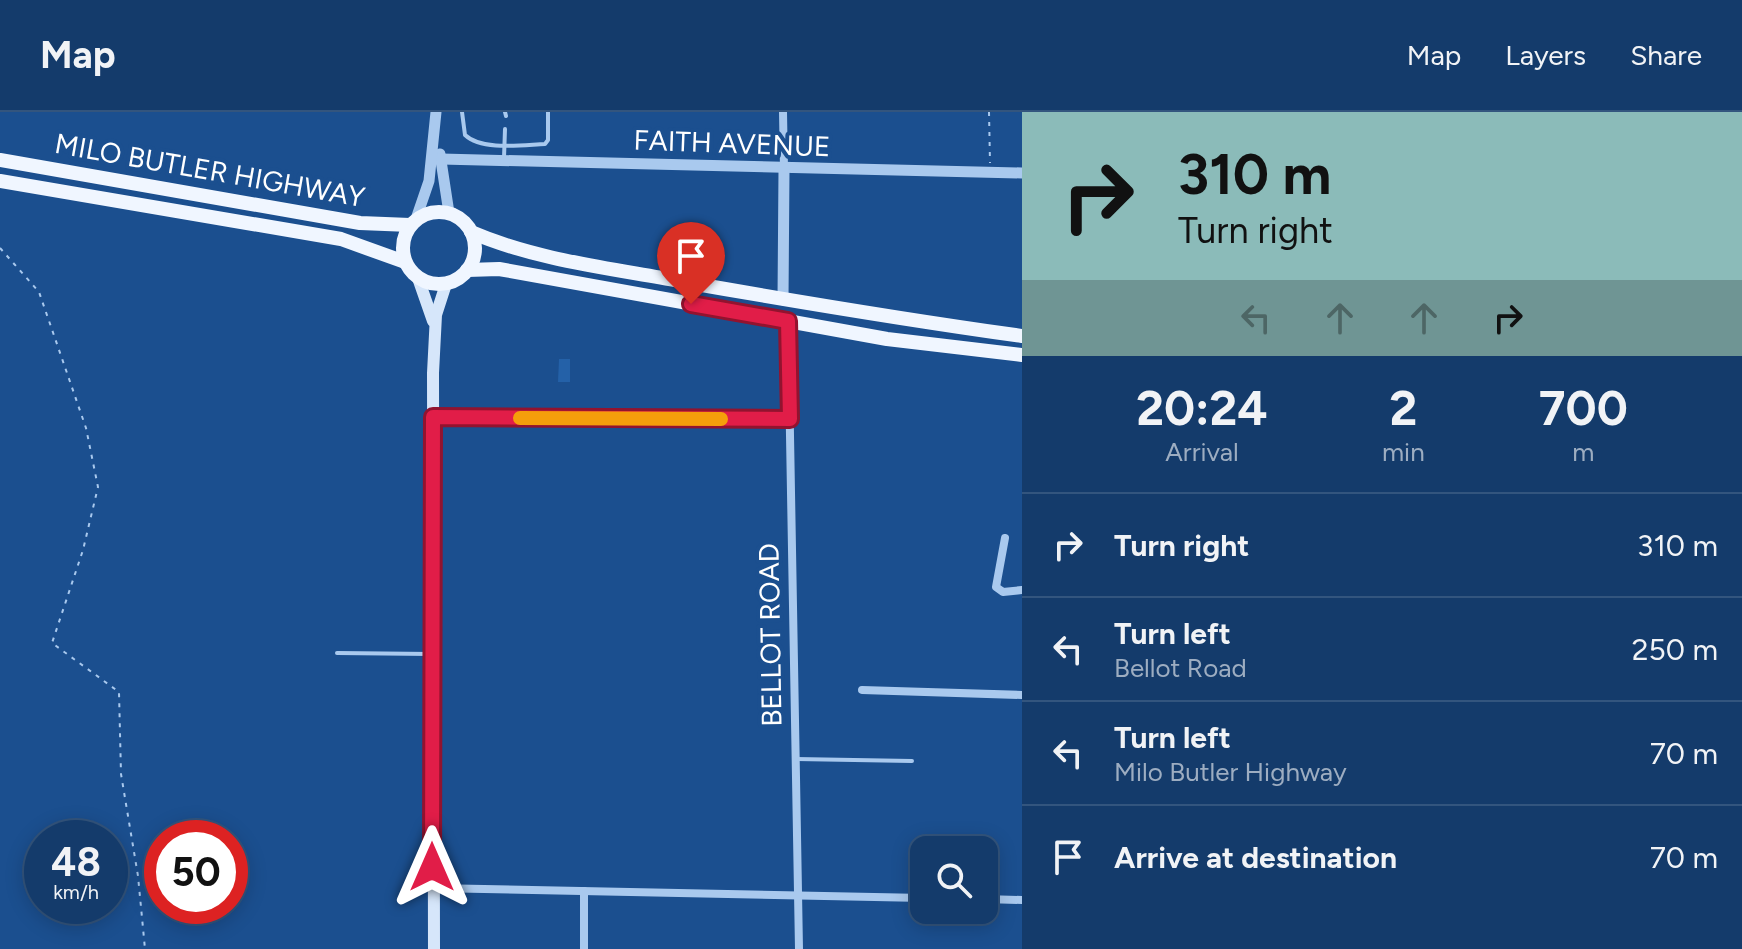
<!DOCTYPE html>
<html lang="en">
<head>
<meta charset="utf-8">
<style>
	body { margin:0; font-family:Figtree,sans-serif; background:#1d4271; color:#f1f3f6; height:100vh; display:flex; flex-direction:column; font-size:30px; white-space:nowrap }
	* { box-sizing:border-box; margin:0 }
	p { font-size:26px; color:#9dadc1 }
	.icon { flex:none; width:44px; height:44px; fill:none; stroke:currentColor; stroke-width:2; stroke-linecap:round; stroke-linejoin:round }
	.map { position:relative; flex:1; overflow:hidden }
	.panel { display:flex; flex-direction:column; background:#143b6b; width:720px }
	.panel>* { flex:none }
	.hud { background:#8bbbb9; color:#111; overflow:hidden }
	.controls { position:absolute; left:910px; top:724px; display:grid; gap:16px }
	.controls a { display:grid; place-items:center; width:88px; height:88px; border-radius:16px; background:#143b6b; box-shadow:0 4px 20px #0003,0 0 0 2px #33557e; font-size:40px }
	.speed { position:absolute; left:24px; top:708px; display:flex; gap:16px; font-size:40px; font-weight:700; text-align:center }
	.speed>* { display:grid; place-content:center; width:104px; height:104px; border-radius:50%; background:#143b6b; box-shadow:0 4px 20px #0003,0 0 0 2px #33557e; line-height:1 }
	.speed small { font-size:20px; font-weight:400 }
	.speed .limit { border:12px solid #d22; background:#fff; color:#111 }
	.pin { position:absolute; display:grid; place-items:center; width:68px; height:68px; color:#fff; margin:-82px -34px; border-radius:50% 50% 50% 0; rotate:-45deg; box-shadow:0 0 8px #0007 }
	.pin .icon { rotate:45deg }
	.me { position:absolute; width:88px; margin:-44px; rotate:0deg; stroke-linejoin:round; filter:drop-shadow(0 0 6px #0008) }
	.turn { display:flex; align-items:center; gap:28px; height:168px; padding:0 24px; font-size:36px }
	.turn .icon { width:104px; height:104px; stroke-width:2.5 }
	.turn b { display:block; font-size:56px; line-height:68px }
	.lanes { display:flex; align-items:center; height:76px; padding:0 24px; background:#0003; justify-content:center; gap:40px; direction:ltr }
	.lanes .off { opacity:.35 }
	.eta { display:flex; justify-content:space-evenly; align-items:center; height:136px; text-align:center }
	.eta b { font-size:48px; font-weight:700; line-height:56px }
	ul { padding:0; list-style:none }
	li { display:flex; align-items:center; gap:24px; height:104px; padding:0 24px; border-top:2px solid #33557e }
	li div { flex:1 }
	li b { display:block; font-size:30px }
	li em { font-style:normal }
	header { display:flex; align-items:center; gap:48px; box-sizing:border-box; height:112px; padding:0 40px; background:#143b6b; border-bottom:2px solid #33557e }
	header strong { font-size:38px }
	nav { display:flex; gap:44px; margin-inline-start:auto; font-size:28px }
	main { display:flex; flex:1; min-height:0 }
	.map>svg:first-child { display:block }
	.green { fill:#2461a8 }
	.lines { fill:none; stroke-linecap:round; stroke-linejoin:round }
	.path { stroke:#a9c9ee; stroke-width:2; stroke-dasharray:4 6; stroke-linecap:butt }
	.service { stroke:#a9c9ee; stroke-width:4 }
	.minor { stroke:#a9c9ee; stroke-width:8 }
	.tertiary { stroke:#a9c9ee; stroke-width:11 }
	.secondary { stroke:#d6e6fa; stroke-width:12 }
	.primary { stroke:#f0f6ff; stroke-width:14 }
	.route-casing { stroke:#92132f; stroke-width:20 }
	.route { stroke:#e11d48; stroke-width:14 }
	.slow { stroke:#f59e0b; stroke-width:14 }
	.labels { text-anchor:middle; stroke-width:8; stroke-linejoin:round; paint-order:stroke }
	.street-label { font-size:28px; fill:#fff; stroke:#1b4f8f }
</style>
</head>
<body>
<header>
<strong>Map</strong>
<nav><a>Map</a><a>Layers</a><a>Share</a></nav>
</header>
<main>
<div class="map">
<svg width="1022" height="837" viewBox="0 0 1022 837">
	<rect width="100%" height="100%" fill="#1b4f8f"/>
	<path class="green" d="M559 247H570V270H558Z"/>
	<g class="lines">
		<g class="path">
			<path d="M989 0 990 51"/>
			<path d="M0 136 39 180 86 316 98 375 83 438 52 531 119 580 121 662 138 764 145 837"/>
		</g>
		<g class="service">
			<path d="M462 0 465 23C482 39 522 33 545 32L548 28V0"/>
			<path d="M505 0 506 4"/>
			<path d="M504 46 505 17"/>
			<path d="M337 541 431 542"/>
			<path d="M796 647 912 649"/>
		</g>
		<g class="minor">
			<path d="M783 0 784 57"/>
			<path d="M788 209 799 837"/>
			<path d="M433 305 790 307"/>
			<path d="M1005 426 996 475 1003 480 1022 478"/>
			<path d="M862 578 1022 583"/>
			<path d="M432 776 924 786"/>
			<path d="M984 787 1022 788"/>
			<path d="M584 837V779"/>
		</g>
		<g class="tertiary">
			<path d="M440 42 449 101"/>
			<path d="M441 47 1022 61"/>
			<path d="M416 107 429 69 436 0"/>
			<path d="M783 188 784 57"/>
		</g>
		<g class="secondary">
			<path d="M418 166 433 209"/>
			<path d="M434 837 433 261 436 203 446 172"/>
		</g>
		<g class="primary">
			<path d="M0 48 360 111 410 113"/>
			<path d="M0 69 341 127 405 150"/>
			<circle cx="439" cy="136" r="36"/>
			<path d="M471 120C536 148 609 156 679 169 793 189 907 208 1022 224"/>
			<path d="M467 158 499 157 887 227 1022 243"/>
		</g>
	</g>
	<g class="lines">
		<defs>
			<path id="route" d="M432 755 433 305 790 307 788 209 691 192"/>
		</defs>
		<use href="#route" class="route-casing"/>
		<use href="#route" class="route"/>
		<path class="slow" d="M520 306 721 307"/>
	</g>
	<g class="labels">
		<g class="street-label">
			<text transform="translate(732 31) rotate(2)" y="10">FAITH AVENUE</text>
			<text transform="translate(210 58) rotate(10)" y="10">MILO BUTLER HIGHWAY</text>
			<text transform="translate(770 523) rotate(-91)" y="10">BELLOT ROAD</text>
		</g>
	</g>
</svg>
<div class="controls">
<a><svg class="icon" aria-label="search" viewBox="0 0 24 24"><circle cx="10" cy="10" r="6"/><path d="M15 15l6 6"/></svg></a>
</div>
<div class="speed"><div>48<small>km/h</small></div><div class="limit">50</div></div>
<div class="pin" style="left:691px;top:192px;background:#d93025"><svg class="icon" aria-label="arrive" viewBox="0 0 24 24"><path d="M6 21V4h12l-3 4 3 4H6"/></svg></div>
<svg class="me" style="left:432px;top:755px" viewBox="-20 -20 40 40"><path d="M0-17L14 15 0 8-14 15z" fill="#e11d48" stroke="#fff" stroke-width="4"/></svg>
</div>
<section class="panel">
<div class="hud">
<div class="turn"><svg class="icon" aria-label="right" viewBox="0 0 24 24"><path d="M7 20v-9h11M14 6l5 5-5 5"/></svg><div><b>310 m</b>Turn right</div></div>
<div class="lanes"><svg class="icon off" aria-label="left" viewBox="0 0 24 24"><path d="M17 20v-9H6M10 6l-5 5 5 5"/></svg><svg class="icon off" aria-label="ahead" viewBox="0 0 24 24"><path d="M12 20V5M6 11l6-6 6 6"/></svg><svg class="icon off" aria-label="ahead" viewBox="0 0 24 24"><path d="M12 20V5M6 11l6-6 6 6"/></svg><svg class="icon" aria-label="right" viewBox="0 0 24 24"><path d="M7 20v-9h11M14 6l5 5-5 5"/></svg></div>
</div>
<div class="eta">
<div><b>20:24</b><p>Arrival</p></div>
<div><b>2</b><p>min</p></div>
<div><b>700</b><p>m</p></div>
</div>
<ul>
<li><svg class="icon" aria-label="right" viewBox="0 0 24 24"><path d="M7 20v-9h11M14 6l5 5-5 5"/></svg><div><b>Turn right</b></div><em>310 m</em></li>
<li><svg class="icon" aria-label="left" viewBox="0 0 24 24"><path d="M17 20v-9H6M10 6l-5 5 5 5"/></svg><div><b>Turn left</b><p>Bellot Road</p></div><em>250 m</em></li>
<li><svg class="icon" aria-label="left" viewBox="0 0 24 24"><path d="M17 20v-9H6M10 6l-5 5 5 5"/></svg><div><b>Turn left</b><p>Milo Butler Highway</p></div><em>70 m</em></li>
<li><svg class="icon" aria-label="arrive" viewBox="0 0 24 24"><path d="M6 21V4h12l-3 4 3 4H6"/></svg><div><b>Arrive at destination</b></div><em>70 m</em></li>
</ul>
</section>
</main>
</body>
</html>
